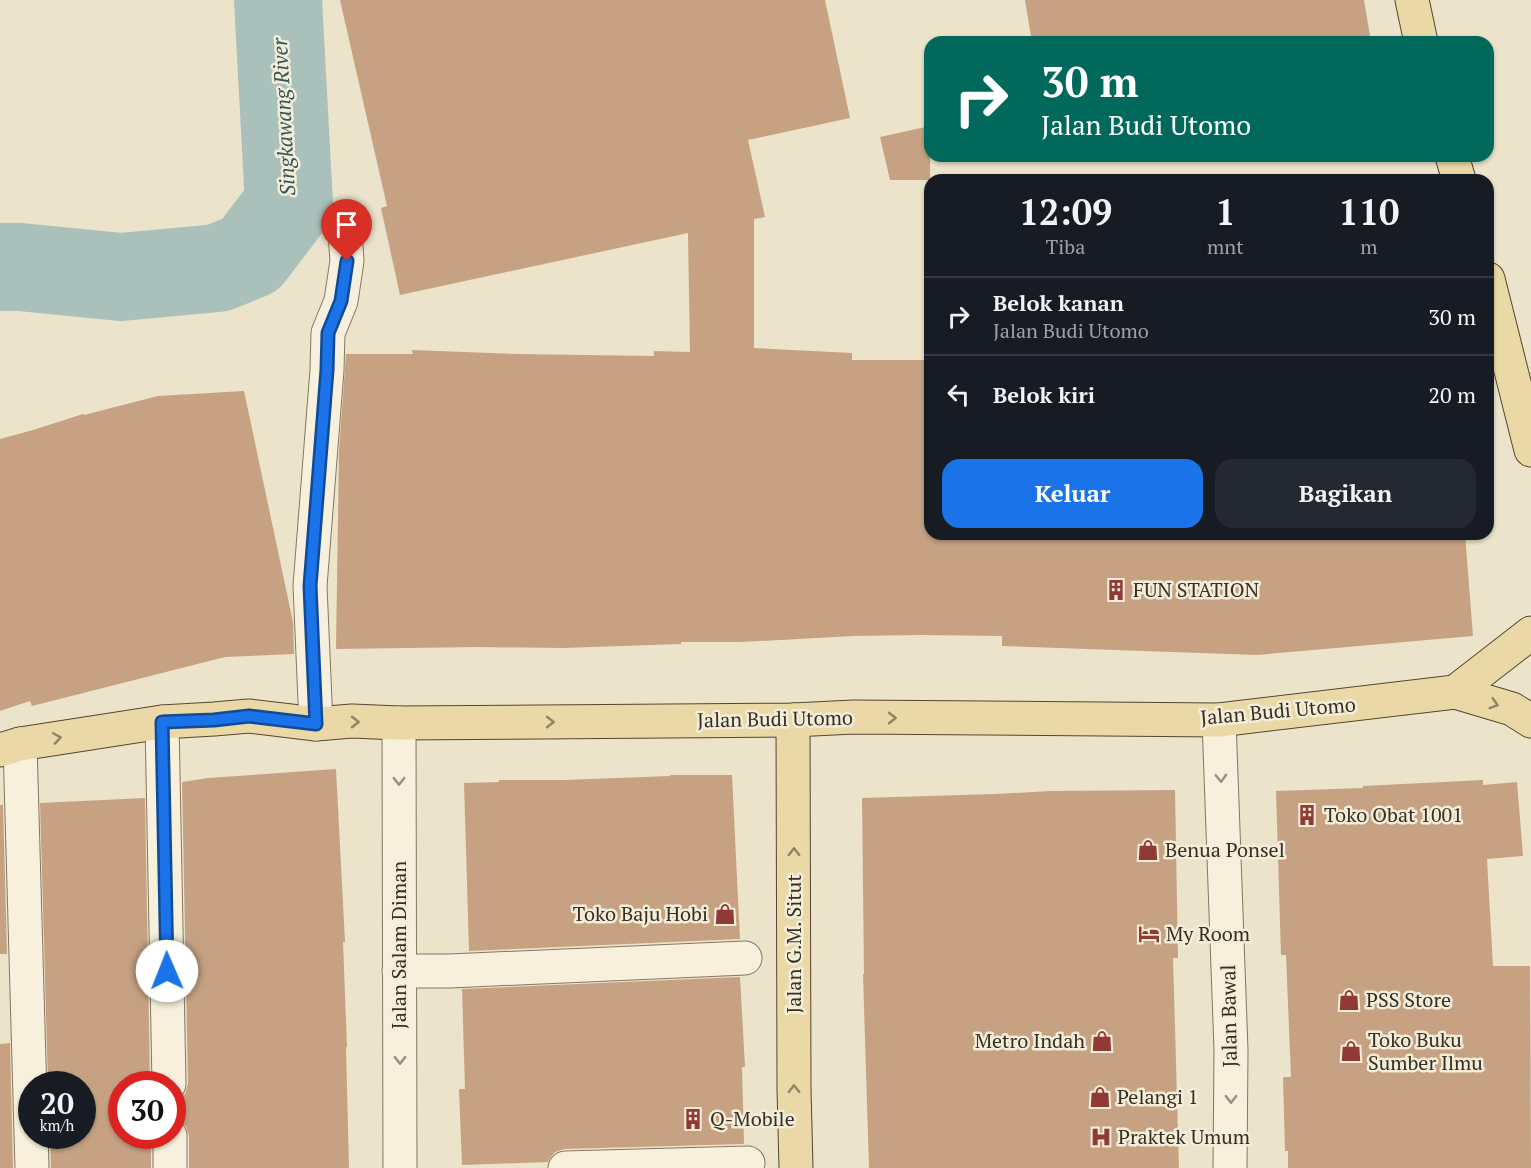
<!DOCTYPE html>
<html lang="id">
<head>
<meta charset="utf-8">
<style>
	body { margin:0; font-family:"PT Serif",serif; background:#242831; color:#f1f3f6; height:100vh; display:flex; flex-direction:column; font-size:22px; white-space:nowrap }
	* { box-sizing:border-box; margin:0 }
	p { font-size:20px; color:#9ea1a6 }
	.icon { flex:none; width:33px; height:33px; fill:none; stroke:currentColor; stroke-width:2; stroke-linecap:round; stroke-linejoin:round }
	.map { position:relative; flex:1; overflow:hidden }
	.panel { position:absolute; left:924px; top:174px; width:570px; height:366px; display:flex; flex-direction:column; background:#171b24; border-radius:18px; box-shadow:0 2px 4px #0004 }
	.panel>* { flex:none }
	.guide { position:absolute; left:924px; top:36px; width:570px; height:126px; border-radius:18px; box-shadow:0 2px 4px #0004; background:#00695c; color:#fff; overflow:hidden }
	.speed { position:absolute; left:18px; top:1071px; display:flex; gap:12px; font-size:30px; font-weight:700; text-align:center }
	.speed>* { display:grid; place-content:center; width:78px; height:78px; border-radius:50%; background:#171b24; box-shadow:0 2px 4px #0004; line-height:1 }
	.speed small { font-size:15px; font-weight:400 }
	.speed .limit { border:9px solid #d22; background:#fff; color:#111 }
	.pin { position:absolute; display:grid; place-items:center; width:51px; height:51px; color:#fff; margin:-62px -26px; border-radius:50% 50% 50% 0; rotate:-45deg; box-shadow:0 0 6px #0007 }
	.pin .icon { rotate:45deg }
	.me { position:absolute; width:66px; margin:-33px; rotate:359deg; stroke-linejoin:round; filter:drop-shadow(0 0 4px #0008) }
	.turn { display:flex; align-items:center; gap:21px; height:126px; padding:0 18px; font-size:27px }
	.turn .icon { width:78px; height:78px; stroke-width:2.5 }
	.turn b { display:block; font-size:42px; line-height:51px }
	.eta { display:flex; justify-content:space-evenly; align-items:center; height:102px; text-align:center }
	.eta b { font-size:36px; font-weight:700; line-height:42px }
	.primary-button { display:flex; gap:12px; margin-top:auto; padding:12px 18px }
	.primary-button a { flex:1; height:69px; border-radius:18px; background:#1a73e8; color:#fff; font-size:24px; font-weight:700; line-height:69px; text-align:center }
	.primary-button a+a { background:#242831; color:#f1f3f6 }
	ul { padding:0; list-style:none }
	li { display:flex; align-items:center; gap:18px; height:78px; padding:0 18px; border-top:2px solid #363941 }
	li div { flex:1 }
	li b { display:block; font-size:22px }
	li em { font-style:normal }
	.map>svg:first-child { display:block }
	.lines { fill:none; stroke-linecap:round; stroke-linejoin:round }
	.river { stroke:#aac0bb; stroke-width:88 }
	.building { fill:#c6a283 }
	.minor-casing { stroke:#877660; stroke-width:35 }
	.major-casing { stroke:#554533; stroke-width:35 }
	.minor { stroke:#f7f0dd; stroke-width:33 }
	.major { stroke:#ead9a6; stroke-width:33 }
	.oneway { stroke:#918464 }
	.oneway2 { stroke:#988f80 }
	.route-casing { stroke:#114b97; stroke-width:15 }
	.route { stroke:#1a73e8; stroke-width:10 }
	.labels { text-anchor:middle; stroke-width:5; stroke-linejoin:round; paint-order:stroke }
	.poi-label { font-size:20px; fill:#382e22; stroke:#f3edd9; text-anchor:start }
	.street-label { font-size:20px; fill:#382e22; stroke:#f3edd9 }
	.water-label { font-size:21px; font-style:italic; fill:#325756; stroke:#f3edd9 }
</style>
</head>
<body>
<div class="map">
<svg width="1531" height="1168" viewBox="0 0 1531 1168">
	<rect width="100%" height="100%" fill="#ebe3ca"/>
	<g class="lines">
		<path class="river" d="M0 267H20L121 277 218 268 250 255 289 204 278 0"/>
	</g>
	<g class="building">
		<path d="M340 0H825L850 118 748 140 765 217 754 219V348L852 353V360H930V534H1465L1473 636 1257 655 1002 646V636L921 635 853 636 741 642H681V644L562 648 478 647 336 649 339 451 346 354H413L412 350 517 354 654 356V351L690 352 688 233 400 295 381 208 387 206Z"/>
		<path d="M1025 0H1364L1371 42H1032Z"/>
		<path d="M930 126V180H890L880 137Z"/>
		<path d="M244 391 293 622 294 654 225 657 32 706 30 701 0 711V439L33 430 83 414 84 415 158 396Z"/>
		<path d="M336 769 345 942H343L347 1047H346L349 1168H189V1136L186 1127 180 1120 172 1118V1102L179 1100 185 1094 188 1084 182 782 208 778Z"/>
		<path d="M670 775H732L740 939 469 951 464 783 499 782V780H564L670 776Z"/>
		<path d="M1483 780V785L1517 782 1523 856 1487 859 1493 966H1530L1531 1168H1288V1151H1285L1283 1077H1291L1286 955H1281L1276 791 1363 788V786Z"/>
		<path d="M1175 790 1178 958H1173L1179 1168H869L863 974H864L862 798 995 794 1051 791Z"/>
		<path d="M145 798 150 1084H122V1136H151V1168H51L50 1136H82V1084H48L40 803Z"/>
		<path d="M0 805H3L7 954H0Z"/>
		<path d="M740 977 745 1067H742L744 1144 564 1149 555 1152 549 1159 548 1162 462 1165 459 1089H465L462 989Z"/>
		<path d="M10 1043 13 1168H0V1044Z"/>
	</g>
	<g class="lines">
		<defs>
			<g id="minor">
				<path d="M1219 720 1231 1050 1230 1168"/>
				<path d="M162 722 169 1084"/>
				<path d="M399 723 400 1168"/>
				<path d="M316 724 310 586 327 370 328 333 341 301 347 261 344 218"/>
				<path d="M20 744 32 1168"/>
				<path d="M399 971H450L745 958"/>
				<path d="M170 1136V1168"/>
				<path d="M565 1168 748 1163"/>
			</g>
			<g id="major">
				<path d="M1412 0 1421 42"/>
				<path d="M1452 156 1459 180"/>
				<path d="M1488 279 1531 450"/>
				<path d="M1455 692 1512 709 1531 721"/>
				<path d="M793 720 794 1089 796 1168"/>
				<path d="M0 750 20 744 162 722 214 719 249 716 316 724 352 721 399 723 793 720 854 717 1219 720 1455 692 1531 633"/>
			</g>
		</defs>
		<use href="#minor" class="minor-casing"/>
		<use href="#major" class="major-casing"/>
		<use href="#minor" class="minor"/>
		<use href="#major" class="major"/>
	</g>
	<defs><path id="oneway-chevron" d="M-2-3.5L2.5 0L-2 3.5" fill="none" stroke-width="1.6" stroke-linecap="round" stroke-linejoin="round" transform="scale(1.5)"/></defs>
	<g class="oneway">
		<use href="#oneway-chevron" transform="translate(1494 704) rotate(16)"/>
		<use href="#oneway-chevron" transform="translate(892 718)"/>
		<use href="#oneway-chevron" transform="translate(355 722)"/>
		<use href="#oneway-chevron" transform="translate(550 722)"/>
		<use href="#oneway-chevron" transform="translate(57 738) rotate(-9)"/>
		<use href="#oneway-chevron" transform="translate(794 852) rotate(-90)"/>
		<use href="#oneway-chevron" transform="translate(794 1089) rotate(-91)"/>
	</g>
	<g class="oneway2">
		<use href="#oneway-chevron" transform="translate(1221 778) rotate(88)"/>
		<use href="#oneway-chevron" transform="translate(399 781) rotate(90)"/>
		<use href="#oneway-chevron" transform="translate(400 1060) rotate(90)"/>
		<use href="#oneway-chevron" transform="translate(1231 1099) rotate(90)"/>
	</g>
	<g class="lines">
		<defs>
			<path id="route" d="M167 971 162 722 214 720 249 716 316 724 310 586 327 370 328 333 341 301 347 261"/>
		</defs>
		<use href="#route" class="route-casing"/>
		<use href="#route" class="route"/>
	</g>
	<defs>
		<symbol id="building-bare" viewBox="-9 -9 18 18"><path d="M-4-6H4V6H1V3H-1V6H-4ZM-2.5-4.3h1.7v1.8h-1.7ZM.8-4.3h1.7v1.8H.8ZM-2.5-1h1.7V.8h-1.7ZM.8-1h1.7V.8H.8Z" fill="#913935" stroke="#f3edd9" stroke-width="2.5" paint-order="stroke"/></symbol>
		<symbol id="shop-bare" viewBox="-9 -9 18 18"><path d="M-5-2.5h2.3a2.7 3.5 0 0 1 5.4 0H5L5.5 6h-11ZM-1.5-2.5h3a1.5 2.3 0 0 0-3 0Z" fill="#913935" stroke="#f3edd9" stroke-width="2.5" paint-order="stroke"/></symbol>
		<symbol id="hotel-bare" viewBox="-9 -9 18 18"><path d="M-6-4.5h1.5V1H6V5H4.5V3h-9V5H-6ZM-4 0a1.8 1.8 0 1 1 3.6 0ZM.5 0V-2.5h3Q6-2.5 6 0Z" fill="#913935" stroke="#f3edd9" stroke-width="2.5" paint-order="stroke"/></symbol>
		<symbol id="hospital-bare" viewBox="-9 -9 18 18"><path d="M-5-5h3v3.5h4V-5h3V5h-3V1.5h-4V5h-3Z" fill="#913935" stroke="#f3edd9" stroke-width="2.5" paint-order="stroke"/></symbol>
	</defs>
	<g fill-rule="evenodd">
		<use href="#building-bare" x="1101" y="575" width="30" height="30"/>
		<use href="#building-bare" x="1292" y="800" width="30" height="30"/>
		<use href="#shop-bare" x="1133" y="835" width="30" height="30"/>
		<use href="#shop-bare" x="710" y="899" width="30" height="30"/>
		<use href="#hotel-bare" x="1134" y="919" width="30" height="30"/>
		<use href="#shop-bare" x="1334" y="985" width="30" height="30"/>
		<use href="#shop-bare" x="1087" y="1026" width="30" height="30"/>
		<use href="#shop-bare" x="1336" y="1036" width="30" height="30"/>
		<use href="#shop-bare" x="1085" y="1082" width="30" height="30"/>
		<use href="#building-bare" x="678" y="1104" width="30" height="30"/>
		<use href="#hospital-bare" x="1086" y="1122" width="30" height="30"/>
	</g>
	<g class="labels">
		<g class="poi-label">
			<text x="1133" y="597">FUN STATION</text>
			<text x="1324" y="822">Toko Obat 1001</text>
			<text x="1165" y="857">Benua Ponsel</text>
			<text x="708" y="921" text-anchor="end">Toko Baju Hobi</text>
			<text x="1166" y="941">My Room</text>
			<text x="1366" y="1007">PSS Store</text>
			<text x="1368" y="1047">Toko Buku<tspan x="1368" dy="23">Sumber Ilmu</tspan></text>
			<text x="1085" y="1048" text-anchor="end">Metro Indah</text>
			<text x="1117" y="1104">Pelangi 1</text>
			<text x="710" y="1126">Q-Mobile</text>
			<text x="1118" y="1144">Praktek Umum</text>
		</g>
		<g class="street-label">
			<text transform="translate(1278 711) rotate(-5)" y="7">Jalan Budi Utomo</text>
			<text transform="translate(775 719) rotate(-1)" y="7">Jalan Budi Utomo</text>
			<text transform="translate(794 944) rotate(-90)" y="7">Jalan G.M. Situt</text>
			<text transform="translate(399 945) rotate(-90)" y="7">Jalan Salam Diman</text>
			<text transform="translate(1229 1016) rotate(-91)" y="7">Jalan Bawal</text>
		</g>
		<g class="water-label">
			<text transform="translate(284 117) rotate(-93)" y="7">Singkawang River</text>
		</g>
	</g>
</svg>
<div class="speed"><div>20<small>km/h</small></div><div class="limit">30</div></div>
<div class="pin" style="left:347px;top:261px;background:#d93025"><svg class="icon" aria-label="arrive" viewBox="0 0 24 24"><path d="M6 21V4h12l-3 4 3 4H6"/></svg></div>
<svg class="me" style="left:167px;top:971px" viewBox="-20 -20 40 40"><circle r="19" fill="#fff"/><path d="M0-13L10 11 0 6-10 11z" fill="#1a73e8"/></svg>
<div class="guide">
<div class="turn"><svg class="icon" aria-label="right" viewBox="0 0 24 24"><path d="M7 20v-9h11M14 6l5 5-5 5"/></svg><div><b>30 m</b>Jalan Budi Utomo</div></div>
</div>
<section class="panel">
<div class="eta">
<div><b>12:09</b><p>Tiba</p></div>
<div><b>1</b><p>mnt</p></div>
<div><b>110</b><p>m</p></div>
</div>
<ul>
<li><svg class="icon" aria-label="right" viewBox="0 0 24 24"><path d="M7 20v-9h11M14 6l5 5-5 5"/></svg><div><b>Belok kanan</b><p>Jalan Budi Utomo</p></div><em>30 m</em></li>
<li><svg class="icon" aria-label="left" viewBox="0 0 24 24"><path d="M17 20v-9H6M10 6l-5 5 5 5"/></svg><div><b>Belok kiri</b></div><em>20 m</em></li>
</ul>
<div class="primary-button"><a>Keluar</a><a>Bagikan</a></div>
</section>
</div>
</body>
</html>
